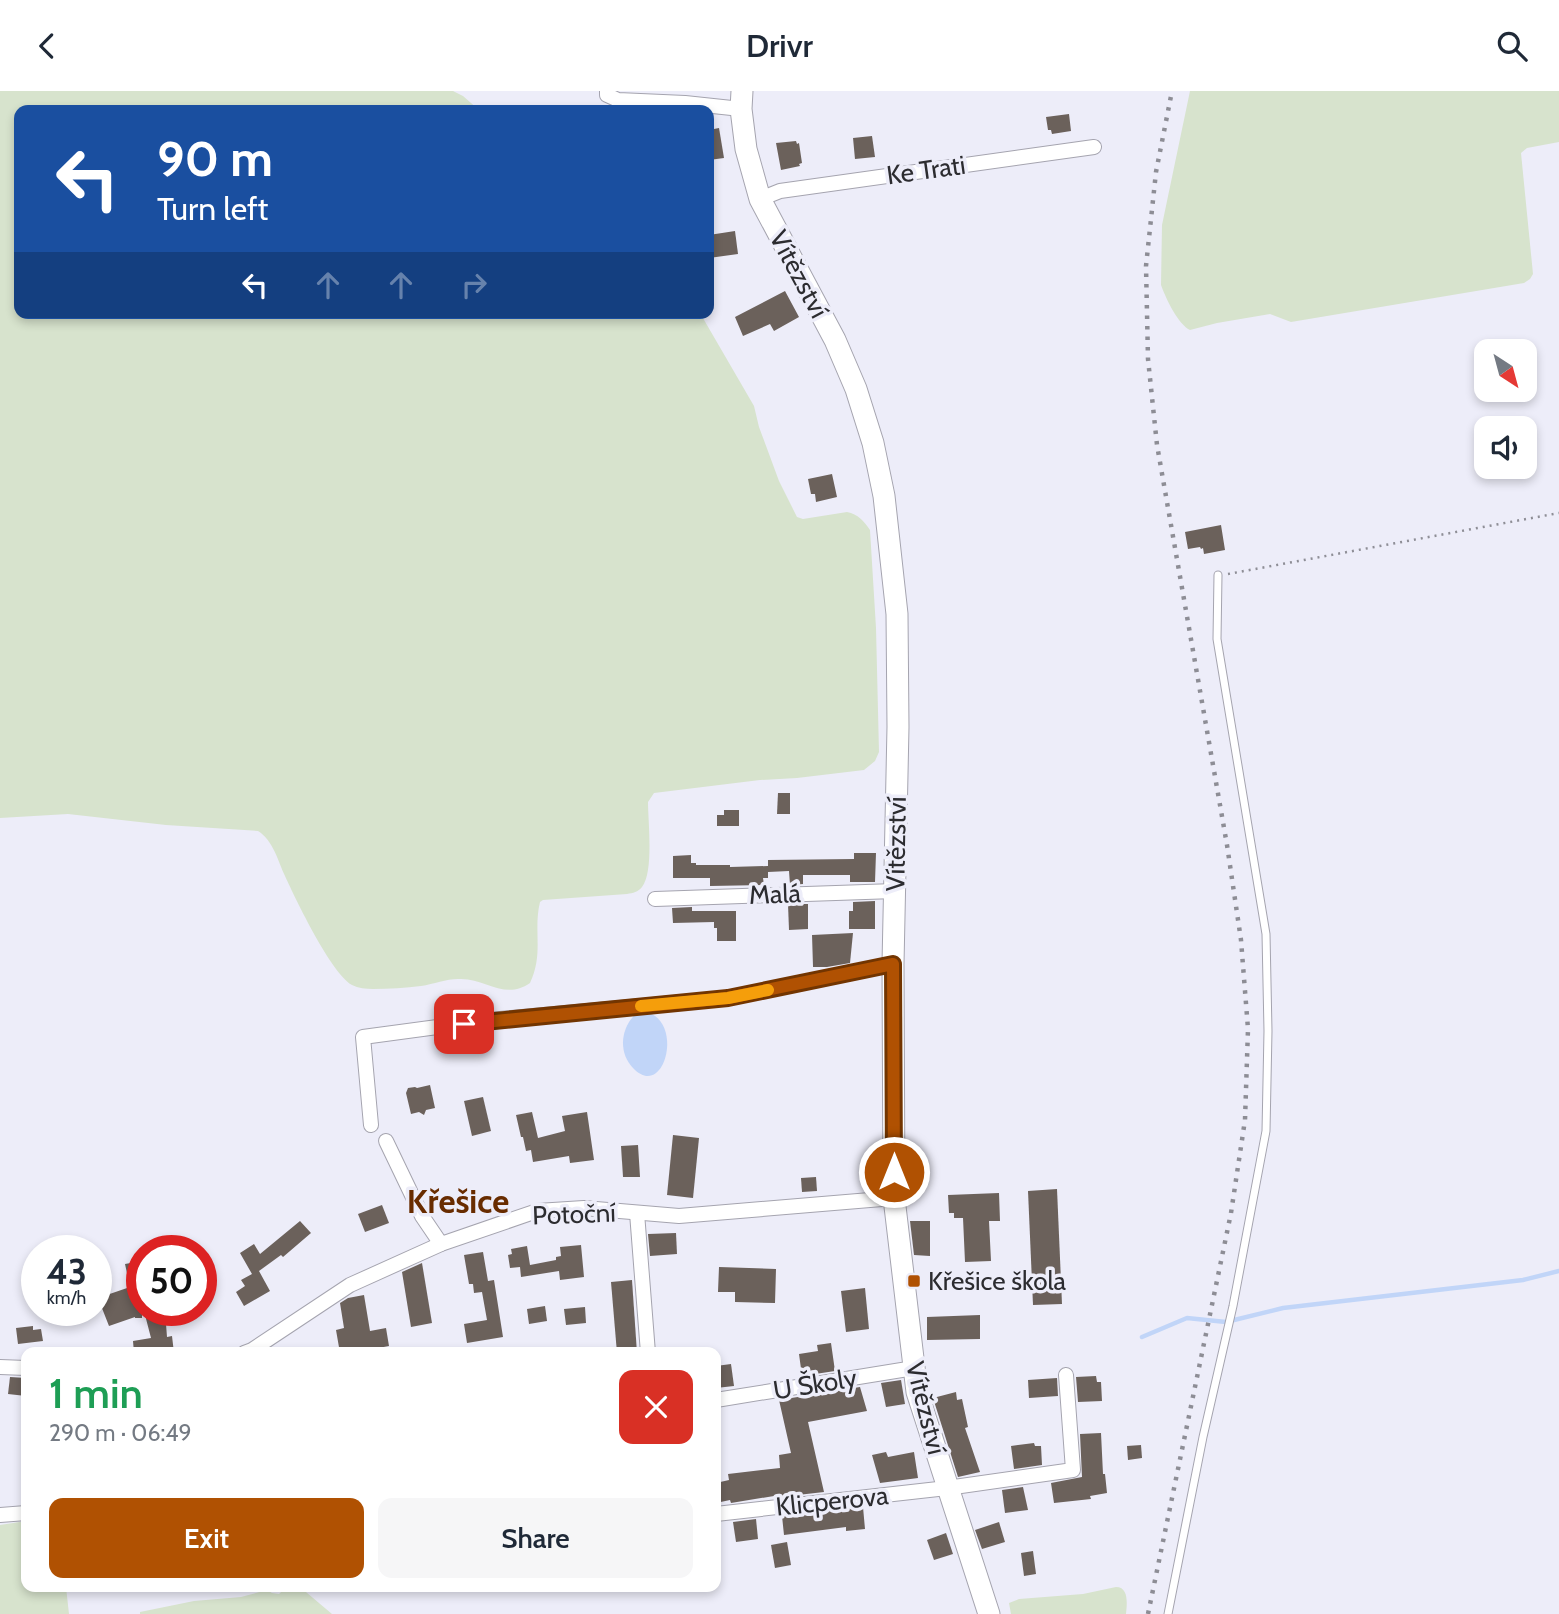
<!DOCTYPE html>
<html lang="en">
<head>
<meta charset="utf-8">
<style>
	body { margin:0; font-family:Cabin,sans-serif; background:#f6f6f7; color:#1f2937; height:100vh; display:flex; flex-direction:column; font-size:26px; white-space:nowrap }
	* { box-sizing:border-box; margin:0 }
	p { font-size:23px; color:#747a83 }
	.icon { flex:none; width:38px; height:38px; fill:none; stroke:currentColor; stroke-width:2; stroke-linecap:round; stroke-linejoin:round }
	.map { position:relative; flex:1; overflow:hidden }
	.details { position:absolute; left:21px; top:1256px; width:700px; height:245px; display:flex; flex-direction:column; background:#fff; border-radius:14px; box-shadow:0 4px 10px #0003 }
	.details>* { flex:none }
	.guide { position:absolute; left:14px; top:14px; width:700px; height:214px; border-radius:14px; box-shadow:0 4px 10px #0003; background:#1a4fa0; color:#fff; overflow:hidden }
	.needle { width:46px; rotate:144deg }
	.tools { position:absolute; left:1474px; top:248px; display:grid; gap:14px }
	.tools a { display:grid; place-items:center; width:63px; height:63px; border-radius:14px; background:#fff; box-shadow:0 4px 10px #0003; font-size:35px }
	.speed { position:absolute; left:21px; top:1144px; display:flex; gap:14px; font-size:35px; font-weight:700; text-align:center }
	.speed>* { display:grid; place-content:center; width:91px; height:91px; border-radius:50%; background:#fff; box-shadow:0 4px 10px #0003; line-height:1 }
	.speed small { font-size:18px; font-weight:400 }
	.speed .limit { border:10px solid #d22; background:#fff; color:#111 }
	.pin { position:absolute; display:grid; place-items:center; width:60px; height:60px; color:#fff; margin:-30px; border-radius:14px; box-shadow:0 4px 10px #0006 }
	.me { position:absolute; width:77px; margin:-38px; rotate:0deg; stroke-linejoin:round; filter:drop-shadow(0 0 5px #0008) }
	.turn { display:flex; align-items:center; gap:24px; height:147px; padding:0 28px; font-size:32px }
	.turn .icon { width:91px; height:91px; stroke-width:2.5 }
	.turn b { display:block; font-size:49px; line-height:60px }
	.lanes { display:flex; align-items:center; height:66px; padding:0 28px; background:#0003; justify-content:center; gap:35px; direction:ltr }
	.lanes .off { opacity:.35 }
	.round { display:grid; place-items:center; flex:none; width:74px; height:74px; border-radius:14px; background:#f6f6f7 }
	.head { display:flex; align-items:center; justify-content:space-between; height:119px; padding:0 28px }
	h1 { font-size:42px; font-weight:600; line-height:52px; color:#1e9e55 }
	.action { display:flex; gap:14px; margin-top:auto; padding:14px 28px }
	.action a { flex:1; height:80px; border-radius:14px; background:#b05102; color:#fff; font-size:28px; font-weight:600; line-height:80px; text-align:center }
	.action a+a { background:#f6f6f7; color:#1f2937 }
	header { display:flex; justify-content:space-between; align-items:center; height:91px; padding:0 28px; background:#fff; font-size:32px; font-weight:600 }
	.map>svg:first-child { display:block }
	.green { fill:#d7e3cd }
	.water { fill:#c1d5f8 }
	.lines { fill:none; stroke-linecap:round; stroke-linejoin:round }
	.stream { stroke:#c1d5f8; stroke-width:4.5 }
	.building { fill:#6b615b }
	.service-casing { stroke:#a5a4af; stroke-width:9 }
	.minor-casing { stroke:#a5a4af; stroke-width:16 }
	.secondary-casing { stroke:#a5a4af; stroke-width:23 }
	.path { stroke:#8e8e96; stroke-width:2.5; stroke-dasharray:2 5; stroke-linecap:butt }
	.service { stroke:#fff; stroke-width:7 }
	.minor { stroke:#fff; stroke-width:14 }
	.secondary { stroke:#fff; stroke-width:21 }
	.rail { stroke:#8d8d95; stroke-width:4.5; stroke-dasharray:3.5 7; stroke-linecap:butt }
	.route-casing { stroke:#723501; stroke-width:18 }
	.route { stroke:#b05102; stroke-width:12 }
	.slow { stroke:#f59e0b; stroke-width:12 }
	.poi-dot { fill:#b05102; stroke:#ededf9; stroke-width:2.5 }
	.labels { text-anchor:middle; stroke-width:7; stroke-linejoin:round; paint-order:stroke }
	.street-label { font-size:26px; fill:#2c2c30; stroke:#ededf9 }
	.poi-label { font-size:26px; fill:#2c2c30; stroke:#ededf9; text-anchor:start }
	.district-label { font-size:33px; font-weight:bold; fill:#682c00; stroke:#ededf9 }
</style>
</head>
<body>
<header><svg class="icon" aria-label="back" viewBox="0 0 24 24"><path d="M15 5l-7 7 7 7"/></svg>Drivr<svg class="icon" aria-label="search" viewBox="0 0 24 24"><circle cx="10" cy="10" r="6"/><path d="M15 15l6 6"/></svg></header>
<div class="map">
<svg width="1559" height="1523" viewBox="0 0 1559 1523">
	<rect width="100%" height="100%" fill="#ededf9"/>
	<g class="green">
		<path d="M0 0H453L463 5 479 19H19V222H700L754 315 759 336 779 390 797 426 803 428 847 421C858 423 864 430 870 439L876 537 879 661 875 670 864 679 797 687 760 689 654 702 648 711C648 730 654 781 642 796 638 801 633 802 627 803L543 809 540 811C533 840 544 862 530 892 504 910 485 886 458 888 446 888 434 893 421 895 406 897 389 898 373 898 366 898 358 897 352 894 331 882 296 809 285 785 278 770 273 749 258 740L166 734 68 723 0 727Z"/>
		<path d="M1190 0H1559V51L1527 57 1521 62 1533 183 1530 188 1524 192 1291 231 1270 223 1217 232 1190 239C1178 233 1166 208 1161 194L1162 134Z"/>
		<path d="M26 1430V1496H66L69 1523H0V1434Z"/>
		<path d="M283 1496H300L332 1523H140V1521L194 1510 241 1506 267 1499 272 1502 279 1503 282 1500Z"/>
		<path d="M1116 1496C1129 1496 1127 1513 1126 1523H1011L1009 1512 1019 1508 1083 1503Z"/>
	</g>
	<path class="water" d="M639 920C687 921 666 1012 633 977 617 960 621 934 639 920Z"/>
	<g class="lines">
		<path class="stream" d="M1142 1246 1187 1227 1226 1231 1283 1217 1523 1189 1559 1180"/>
	</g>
	<g class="building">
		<path d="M1069 23 1071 40 1052 43 1051 39H1048L1046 26Z"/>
		<path d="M719 37 724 67 709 69V39Z"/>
		<path d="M872 45 875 66 855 68 853 47Z"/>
		<path d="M796 50 797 53 799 52 802 72 799 73 800 75 781 79 776 52Z"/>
		<path d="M735 140 738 163 709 167V144Z"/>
		<path d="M785 200 799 226 774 240 770 233 743 245 735 226Z"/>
		<path d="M832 383 837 406 816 411 815 403H811L808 388Z"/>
		<path d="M1221 434 1225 459 1204 463 1203 457 1201 458 1200 456 1188 458 1185 441Z"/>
		<path d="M778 702H790V723H777Z"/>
		<path d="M724 719H739V735H717V724H724Z"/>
		<path d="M854 762H876L875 791H850V784H803V793L790 794 789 780 768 781V787H763L764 794 710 795V787H673V765L691 764V772H696V774H730V776L768 775V769L854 768Z"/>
		<path d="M875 810V838H849V820H853V811Z"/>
		<path d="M788 813H808V838L789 839Z"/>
		<path d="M692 816V820H736V850H717V837H714V831L673 832 672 817Z"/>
		<path d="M853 842 850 872 827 876H813L812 844Z"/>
		<path d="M430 994 435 1017 426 1019 424 1024 419 1021 411 1023 406 1002 408 997 415 996 417 997Z"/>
		<path d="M483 1006 491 1040 472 1045 464 1010Z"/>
		<path d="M532 1021 538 1047 565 1040 562 1025 587 1021 594 1069 570 1072 569 1065 533 1071 531 1059 526 1060 523 1046H521L516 1024Z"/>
		<path d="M673 1044 699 1047 693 1107 667 1104Z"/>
		<path d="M638 1054 640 1086H623L621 1055Z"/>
		<path d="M816 1086 817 1100 802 1101 801 1087Z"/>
		<path d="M1057 1098 1062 1213 1033 1214 1028 1100Z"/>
		<path d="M999 1102 1000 1130H989L991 1170 965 1171 963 1127H954V1122H949L948 1104Z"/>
		<path d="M382 1114 389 1132 365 1141 358 1123Z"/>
		<path d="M300 1130 311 1142 283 1166 281 1164 259 1180 270 1200 244 1215 236 1201 245 1195 241 1189 252 1183 240 1162 254 1153 260 1163Z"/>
		<path d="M910 1130H930V1165L914 1164Z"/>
		<path d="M676 1142 677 1163 650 1165 648 1143Z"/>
		<path d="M581 1154 584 1186 560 1189 559 1180 521 1186 520 1176 510 1177 508 1164 512 1163 511 1158 527 1155 530 1174 556 1169V1166L561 1165 560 1156Z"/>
		<path d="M483 1161 488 1190 494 1189 503 1246 467 1252 464 1233 487 1229 482 1201 474 1202 473 1193H469L464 1164Z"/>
		<path d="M142 1170V1227H135V1226L109 1235 98 1207 130 1196 125 1173Z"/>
		<path d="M422 1172 432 1232 411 1236 402 1181Z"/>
		<path d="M719 1176 776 1178 775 1212 735 1211V1201H718Z"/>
		<path d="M632 1189 637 1262H617L611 1191Z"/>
		<path d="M865 1197 869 1238 846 1241 841 1200Z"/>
		<path d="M364 1204 370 1240 386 1237 389 1255 373 1258V1262H340L336 1239 344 1237 340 1212 348 1207Z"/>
		<path d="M545 1215 547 1230 529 1233 527 1218Z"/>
		<path d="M585 1216 586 1232 566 1234 564 1218Z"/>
		<path d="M144 1220H165L167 1246 172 1245 174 1262H134L133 1250 151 1247Z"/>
		<path d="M980 1224V1248L927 1249V1226Z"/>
		<path d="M33 1235V1239L41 1238 43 1250 18 1253 16 1237Z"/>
		<path d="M831 1252 835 1280 802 1285 799 1263 818 1260 817 1254Z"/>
		<path d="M731 1273 734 1295 716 1297V1275Z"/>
		<path d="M1096 1285 1097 1291H1101L1102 1310 1078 1311 1076 1286Z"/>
		<path d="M10 1286 26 1287V1305L8 1303Z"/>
		<path d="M1057 1287 1058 1305 1029 1307 1028 1289Z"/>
		<path d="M901 1289 905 1313 886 1316 881 1292Z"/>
		<path d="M860 1296 867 1320 808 1331 824 1401 780 1406V1404L731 1412 730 1409 716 1412V1392L729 1389 728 1383 780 1377 779 1364 791 1362 779 1309Z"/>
		<path d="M956 1301 957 1309 962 1308 968 1336 965 1337 980 1381 958 1386 933 1307Z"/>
		<path d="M1101 1342 1103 1383H1105L1107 1402 1090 1405 1091 1408 1054 1412 1051 1392 1082 1386 1080 1343Z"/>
		<path d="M1034 1352 1035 1355H1041L1042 1374 1014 1378 1011 1355Z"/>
		<path d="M1141 1354 1142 1367 1128 1369 1127 1355Z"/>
		<path d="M886 1361 888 1366 914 1361 918 1387 880 1392 872 1364Z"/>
		<path d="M1023 1396 1028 1419 1005 1422 1002 1399Z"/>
		<path d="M863 1416 865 1438 846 1440V1436L784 1444 782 1425Z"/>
		<path d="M756 1428 758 1448 736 1451 733 1431Z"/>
		<path d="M999 1431 1005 1451 982 1458 975 1439Z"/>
		<path d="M946 1442 953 1463 934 1469 927 1449Z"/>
		<path d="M787 1451 791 1474 775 1477 771 1454Z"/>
		<path d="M1033 1460 1036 1483 1024 1485 1021 1462Z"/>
	</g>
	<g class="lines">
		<defs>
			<path id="service" d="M1168 1523 1203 1346 1233 1215 1266 1040 1268 940 1266 843 1217 548 1218 484"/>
			<g id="minor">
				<path d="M607 0V4L618 9 685 12 741 18"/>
				<path d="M760 108 780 100 1094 56"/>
				<path d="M655 808 895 800"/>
				<path d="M371 1034 363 946 489 929 728 907 893 873"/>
				<path d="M386 1050 422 1125 441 1153"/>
				<path d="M637 1122 648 1262"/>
				<path d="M244 1262 252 1259 350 1194 441 1153 537 1120 584 1117 679 1125 894 1107"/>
				<path d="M0 1276 26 1277"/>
				<path d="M716 1309 914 1277"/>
				<path d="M716 1423 947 1397 1073 1379 1066 1284"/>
				<path d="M0 1424 26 1422"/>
			</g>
			<path id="secondary" d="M742 0 741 18 746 58 760 108 835 249 856 298 873 352 884 405 897 523 898 636 893 873 894 1107 917 1301 989 1523"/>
		</defs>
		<use href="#service" class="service-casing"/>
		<use href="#minor" class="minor-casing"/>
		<use href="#secondary" class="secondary-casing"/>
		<path class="path" d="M1228 483 1559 422"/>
		<use href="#service" class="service"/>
		<use href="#minor" class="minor"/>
		<use href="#secondary" class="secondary"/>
		<path class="rail" d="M1148 1523 1231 1122 1245 1029 1248 938 1241 849 1227 754 1157 354 1148 268 1146 175 1156 81 1172 0"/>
	</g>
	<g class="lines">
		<defs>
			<path id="route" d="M464 933 728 907 893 873 894 1081"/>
		</defs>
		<use href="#route" class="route-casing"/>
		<use href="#route" class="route"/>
		<path class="slow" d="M641 915 728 907 768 899"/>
	</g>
	<rect class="poi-dot" x="907" y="1183" width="14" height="14" rx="3.5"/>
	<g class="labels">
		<g class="street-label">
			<text transform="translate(926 79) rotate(-8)" y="9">Ke Trati</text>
			<text transform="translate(799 183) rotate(62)" y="9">Vítězství</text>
			<text transform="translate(896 753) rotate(-89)" y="9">Vítězství</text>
			<text transform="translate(775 803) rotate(-2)" y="9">Malá</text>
			<text transform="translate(574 1123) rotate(-2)" y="9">Potoční</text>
			<text transform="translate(815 1293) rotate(-9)" y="9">U Školy</text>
			<text transform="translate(926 1317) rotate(76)" y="9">Vítězství</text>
			<text transform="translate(832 1410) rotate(-6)" y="9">Klicperova</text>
		</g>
		<g class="poi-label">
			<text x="928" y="1199">Křešice škola</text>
		</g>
		<g class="district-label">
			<text x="458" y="1122">Křešice</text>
		</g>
	</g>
</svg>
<div class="tools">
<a><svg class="needle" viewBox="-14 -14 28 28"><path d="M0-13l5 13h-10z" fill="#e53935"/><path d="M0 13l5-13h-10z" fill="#747a83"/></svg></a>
<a><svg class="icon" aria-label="sound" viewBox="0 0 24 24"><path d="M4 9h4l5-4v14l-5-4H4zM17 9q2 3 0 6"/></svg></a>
</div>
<div class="speed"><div>43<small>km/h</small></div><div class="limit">50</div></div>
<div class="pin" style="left:464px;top:933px;background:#d93025"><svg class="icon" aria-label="arrive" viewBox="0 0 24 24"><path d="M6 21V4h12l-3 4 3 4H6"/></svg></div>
<svg class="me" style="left:894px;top:1081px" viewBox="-20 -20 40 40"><circle r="17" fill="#b05102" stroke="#fff" stroke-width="3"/><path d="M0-11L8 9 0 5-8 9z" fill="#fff"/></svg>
<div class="guide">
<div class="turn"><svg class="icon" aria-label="left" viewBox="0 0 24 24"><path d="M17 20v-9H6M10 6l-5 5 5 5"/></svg><div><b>90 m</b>Turn left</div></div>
<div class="lanes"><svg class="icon" aria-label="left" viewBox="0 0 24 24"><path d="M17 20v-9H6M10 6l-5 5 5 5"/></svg><svg class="icon off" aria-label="ahead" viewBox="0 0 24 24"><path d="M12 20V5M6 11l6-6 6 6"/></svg><svg class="icon off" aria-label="ahead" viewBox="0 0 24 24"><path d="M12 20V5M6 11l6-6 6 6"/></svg><svg class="icon off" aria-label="right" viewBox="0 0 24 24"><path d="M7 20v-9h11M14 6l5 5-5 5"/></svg></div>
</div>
<section class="details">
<div class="head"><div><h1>1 min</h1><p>290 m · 06:49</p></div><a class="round" style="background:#d93025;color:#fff"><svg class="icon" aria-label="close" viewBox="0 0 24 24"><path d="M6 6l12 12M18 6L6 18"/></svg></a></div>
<div class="action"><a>Exit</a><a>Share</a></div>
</section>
</div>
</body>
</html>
